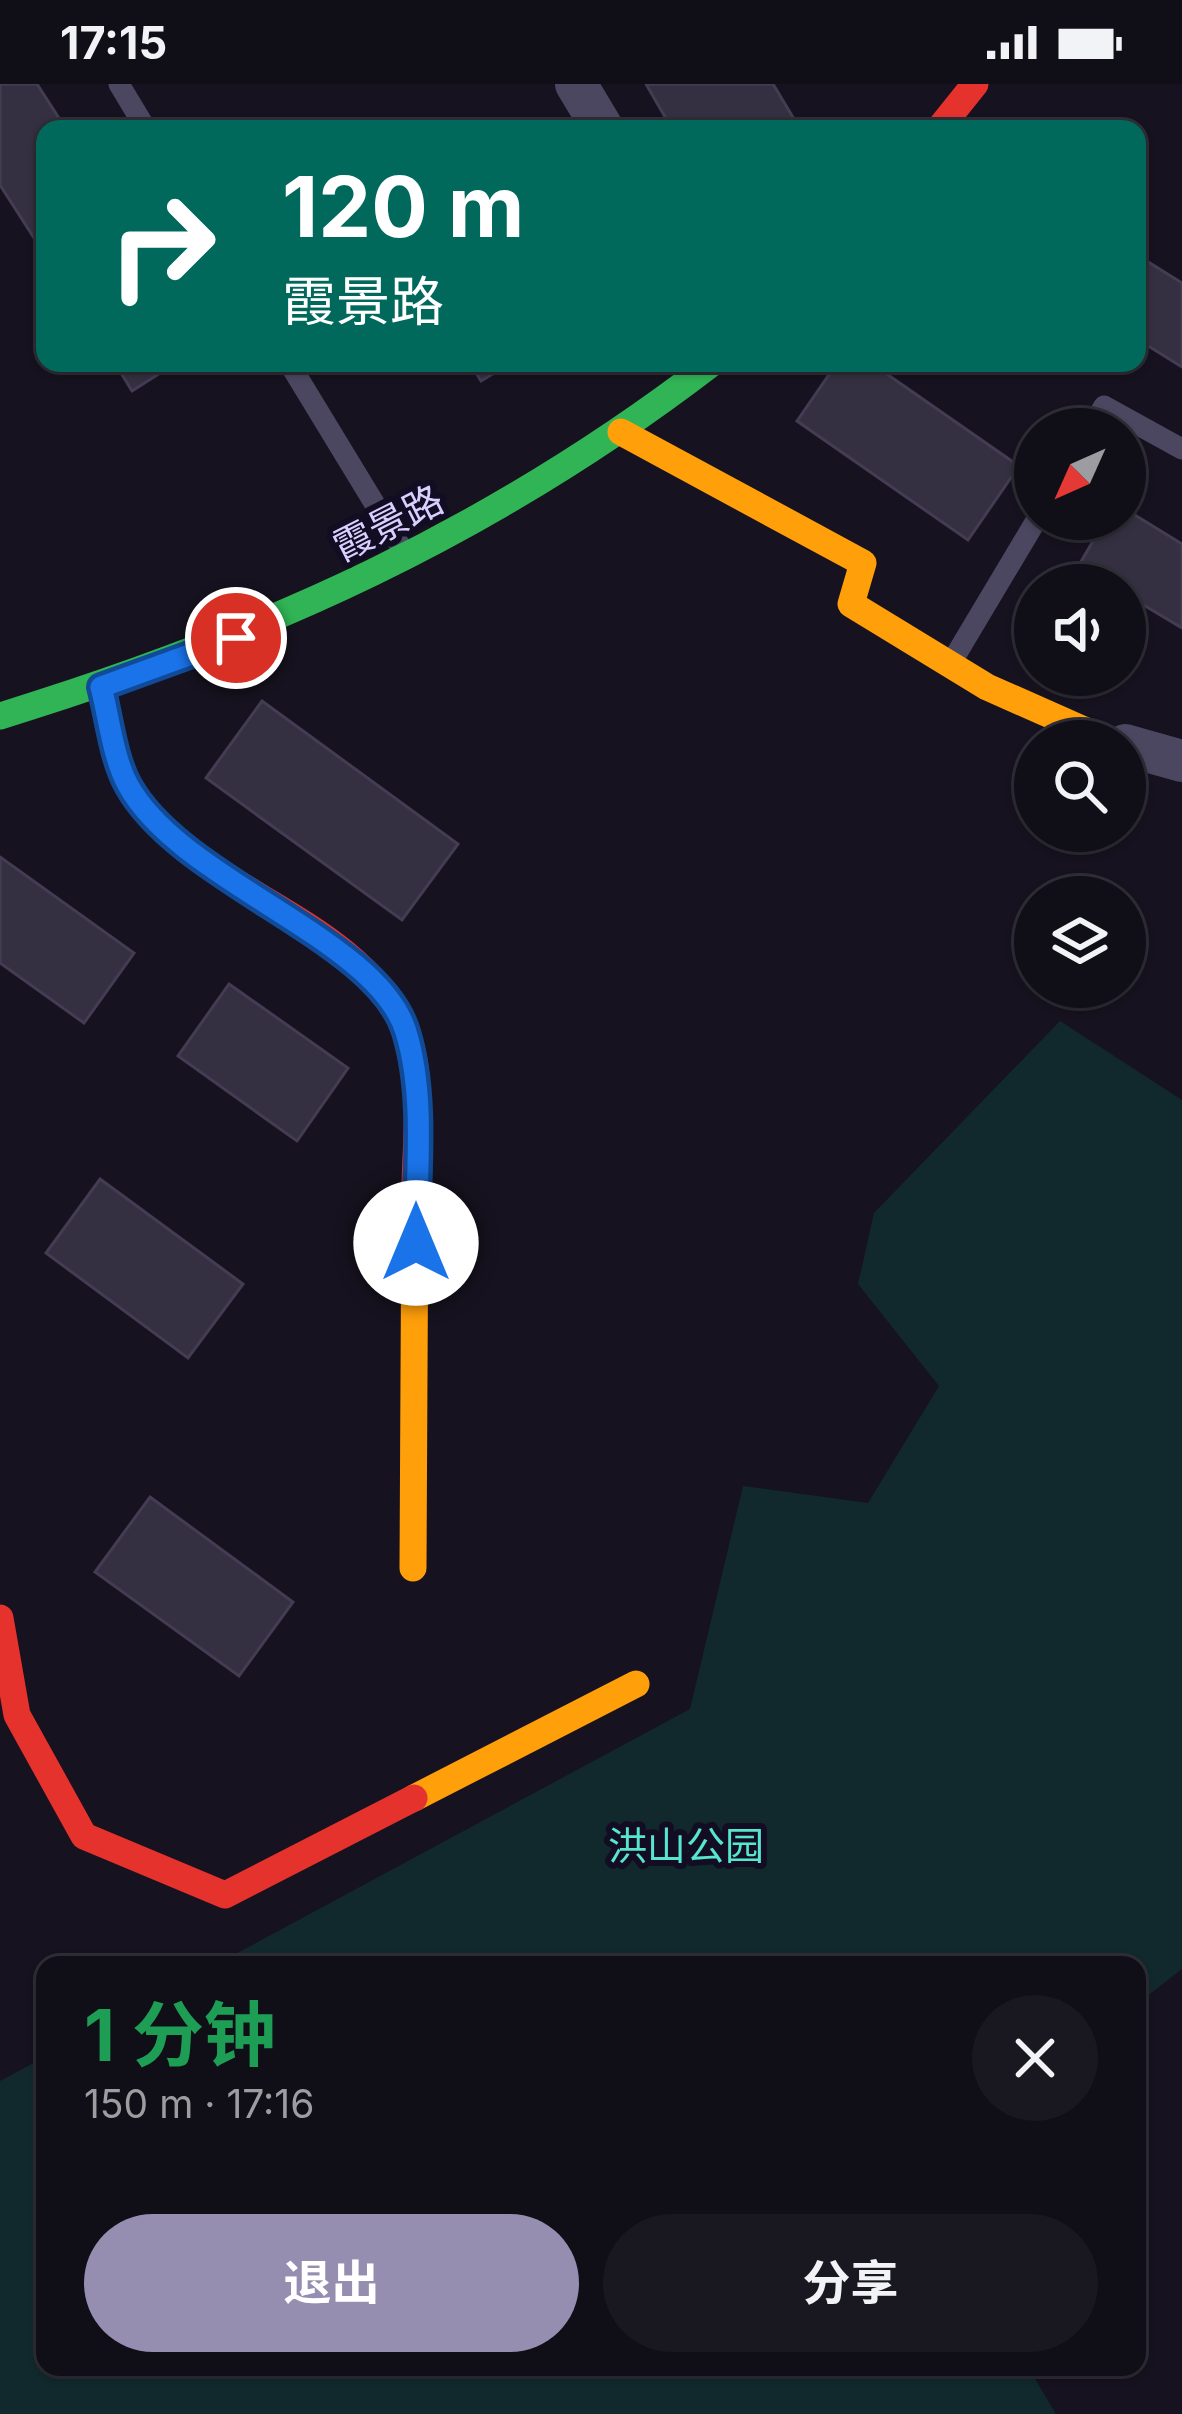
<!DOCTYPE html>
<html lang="zh">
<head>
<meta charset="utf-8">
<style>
	body { margin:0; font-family:Inter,"Noto Sans SC",sans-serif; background:#191720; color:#f1f3f6; height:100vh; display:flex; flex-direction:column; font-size:45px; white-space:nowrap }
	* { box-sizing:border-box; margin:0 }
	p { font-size:39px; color:#9c9ca1 }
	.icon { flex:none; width:66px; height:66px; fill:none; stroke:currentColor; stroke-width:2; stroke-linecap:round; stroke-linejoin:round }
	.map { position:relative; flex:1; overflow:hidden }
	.panel { position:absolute; left:36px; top:1872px; width:1110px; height:420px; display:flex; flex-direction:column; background:#100e17; border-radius:24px; box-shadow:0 3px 9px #0004,0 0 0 3px #302e36 }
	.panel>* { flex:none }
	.guide { position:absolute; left:36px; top:36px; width:1110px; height:252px; border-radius:24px; box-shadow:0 3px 9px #0004,0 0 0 3px #302e36; background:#00695c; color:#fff; overflow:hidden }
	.needle { width:78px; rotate:225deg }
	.controls { position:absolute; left:1014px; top:324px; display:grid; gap:24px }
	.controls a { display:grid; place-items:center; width:132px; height:132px; border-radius:50%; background:#100e17; box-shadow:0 3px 9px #0004,0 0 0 3px #302e36; font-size:60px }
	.pin { position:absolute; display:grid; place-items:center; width:102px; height:102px; color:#fff; margin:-51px; border:6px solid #fff; border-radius:50%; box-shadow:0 3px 12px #0007 }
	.me { position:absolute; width:132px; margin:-66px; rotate:0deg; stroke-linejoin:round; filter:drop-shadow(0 0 9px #0008) }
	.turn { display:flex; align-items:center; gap:42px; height:252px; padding:0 48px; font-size:54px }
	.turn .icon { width:156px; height:156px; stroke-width:2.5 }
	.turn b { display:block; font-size:84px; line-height:102px }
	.round { display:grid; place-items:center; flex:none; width:126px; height:126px; border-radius:63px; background:#191720 }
	.overview { display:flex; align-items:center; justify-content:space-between; height:204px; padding:0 48px }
	h1 { font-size:72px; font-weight:700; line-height:90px; color:#1e9e55 }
	.primary-button { display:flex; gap:24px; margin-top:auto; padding:24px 48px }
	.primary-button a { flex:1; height:138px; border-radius:72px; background:#958eb1; color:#fff; font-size:48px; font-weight:700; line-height:138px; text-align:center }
	.primary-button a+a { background:#191720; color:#f1f3f6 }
	.status { display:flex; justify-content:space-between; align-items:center; height:84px; padding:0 60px; background:#100e17; direction:ltr }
	.status svg { height:33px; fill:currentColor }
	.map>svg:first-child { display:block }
	.green { fill:#11292c }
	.building { fill:#343041; stroke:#433c53; stroke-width:3 }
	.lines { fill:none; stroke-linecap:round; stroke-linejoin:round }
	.lane { stroke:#4b4760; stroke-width:21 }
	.street { stroke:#4b4760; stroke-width:42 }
	.fast { stroke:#30b455; stroke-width:27 }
	.slow { stroke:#ff9f0a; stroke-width:27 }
	.jam { stroke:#e5322d; stroke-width:27 }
	.route-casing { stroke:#114b97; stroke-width:30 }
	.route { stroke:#1a73e8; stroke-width:21 }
	.labels { text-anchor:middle; stroke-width:12; stroke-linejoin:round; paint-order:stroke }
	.street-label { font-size:39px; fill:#dad0ff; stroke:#130d24 }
	.park-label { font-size:39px; fill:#56e5ce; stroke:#130d24 }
</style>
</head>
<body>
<div class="status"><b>17:15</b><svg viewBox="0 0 49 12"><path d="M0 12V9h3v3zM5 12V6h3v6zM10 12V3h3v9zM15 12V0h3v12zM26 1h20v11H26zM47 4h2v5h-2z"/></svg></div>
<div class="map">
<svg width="1182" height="2330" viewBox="0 0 1182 2330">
	<rect width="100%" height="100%" fill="#16121f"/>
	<g class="green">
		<path d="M1060 937 1182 1016V1885L1137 1920V1881H215L690 1625 743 1402 868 1419 939 1302 858 1200 874 1129Z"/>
		<path d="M45 1973V2283H1028L1056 2330H0V1997Z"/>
	</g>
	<g class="building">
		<path d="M0 0H37L66 45H45V171L0 101Z"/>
		<path d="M646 0H773L800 45H672Z"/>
		<path d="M1137 171 1182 199V283L1137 255Z"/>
		<path d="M115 279H176L132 307Z"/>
		<path d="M470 279H511L481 297Z"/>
		<path d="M837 279H871L1019 382 968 456 797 337Z"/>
		<path d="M1125 425 1182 460V544L1125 510V501H1111L1079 481 1106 435H1125Z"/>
		<path d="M262 617 458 760 402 836 206 694Z"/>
		<path d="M0 773 134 869 84 939 0 879Z"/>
		<path d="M229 900 348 984 297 1057 178 972Z"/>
		<path d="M100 1095 243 1200 188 1274 46 1169Z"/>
		<path d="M150 1413 293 1518 239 1592 95 1488Z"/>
	</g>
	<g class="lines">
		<g class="lane">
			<path d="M119 0 146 45"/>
			<path d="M289 279 407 473"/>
			<path d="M1090 345 1104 322 1182 365"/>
			<path d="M951 579 1037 435"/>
		</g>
		<g class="street">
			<path d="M576 0 603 45"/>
			<path d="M1125 661 1182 677"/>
		</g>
		<path class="fast" d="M0 632C264 551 492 448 712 279"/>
		<g class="slow">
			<path d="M621 348 863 479 851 520 987 603 1109 657"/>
			<path d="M413 1484 415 1100"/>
			<path d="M414 1714 636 1600"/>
		</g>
		<g class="jam">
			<path d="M939 45 975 0"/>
			<path d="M101 603C109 634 111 671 127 700 191 809 354 828 405 945 424 990 416 1052 415 1100"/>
			<path d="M0 1534 17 1631 84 1752 225 1811 414 1714"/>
		</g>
	</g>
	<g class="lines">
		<defs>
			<path id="route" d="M236 554 101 603C109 633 113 674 128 701 181 798 378 854 406 948 426 1013 416 1092 416 1159"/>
		</defs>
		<use href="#route" class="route-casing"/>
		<use href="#route" class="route"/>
	</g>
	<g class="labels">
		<g class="street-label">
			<text transform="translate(388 439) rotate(-27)" y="14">霞景路</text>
		</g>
		<g class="park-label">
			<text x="686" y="1776">洪山公园</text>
		</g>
	</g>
</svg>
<div class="controls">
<a><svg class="needle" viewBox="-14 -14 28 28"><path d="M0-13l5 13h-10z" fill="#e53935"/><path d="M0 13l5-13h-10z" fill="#9c9ca1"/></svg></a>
<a><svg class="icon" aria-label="sound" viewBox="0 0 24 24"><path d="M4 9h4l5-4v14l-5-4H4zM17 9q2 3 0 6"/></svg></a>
<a><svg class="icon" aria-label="search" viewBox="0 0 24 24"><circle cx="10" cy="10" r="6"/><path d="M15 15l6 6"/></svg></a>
<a><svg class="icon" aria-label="layers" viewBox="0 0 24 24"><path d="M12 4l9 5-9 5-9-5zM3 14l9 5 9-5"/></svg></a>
</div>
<div class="pin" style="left:236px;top:554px;background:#d93025"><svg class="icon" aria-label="arrive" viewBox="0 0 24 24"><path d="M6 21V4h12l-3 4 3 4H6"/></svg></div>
<svg class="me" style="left:416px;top:1159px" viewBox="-20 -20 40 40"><circle r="19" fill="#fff"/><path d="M0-13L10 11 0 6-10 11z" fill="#1a73e8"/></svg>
<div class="guide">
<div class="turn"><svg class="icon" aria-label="right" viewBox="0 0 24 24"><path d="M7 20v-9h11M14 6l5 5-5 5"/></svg><div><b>120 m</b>霞景路</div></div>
</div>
<section class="panel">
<div class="overview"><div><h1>1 分钟</h1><p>150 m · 17:16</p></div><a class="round"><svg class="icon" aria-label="close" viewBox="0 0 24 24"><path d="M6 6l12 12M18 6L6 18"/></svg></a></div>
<div class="primary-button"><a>退出</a><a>分享</a></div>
</section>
</div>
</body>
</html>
